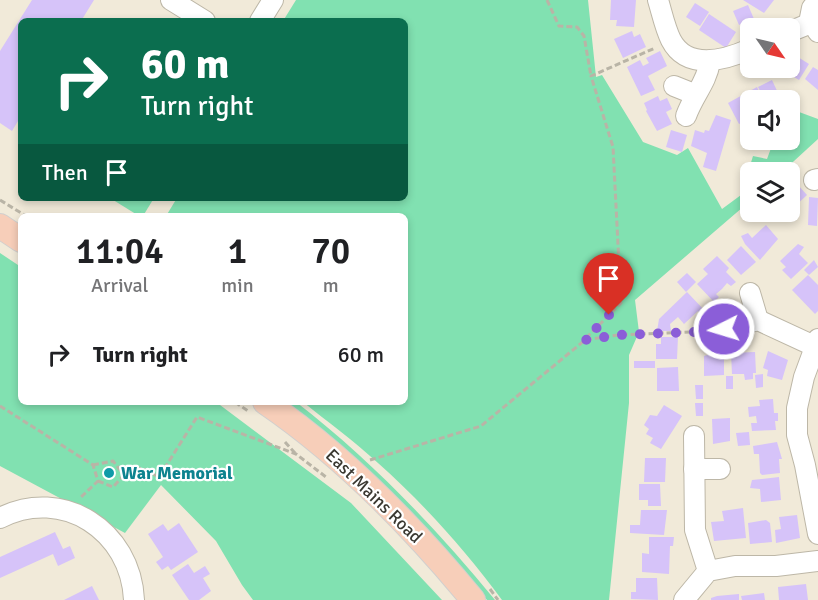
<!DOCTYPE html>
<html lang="en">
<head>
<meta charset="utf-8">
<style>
	body { margin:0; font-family:Signika,sans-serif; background:#f6f6f6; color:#202124; height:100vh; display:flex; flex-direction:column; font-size:22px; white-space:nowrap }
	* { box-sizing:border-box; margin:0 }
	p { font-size:20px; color:#757577 }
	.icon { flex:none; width:33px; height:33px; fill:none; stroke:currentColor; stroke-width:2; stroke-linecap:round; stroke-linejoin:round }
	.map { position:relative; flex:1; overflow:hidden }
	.panel { position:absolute; left:18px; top:213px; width:390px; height:192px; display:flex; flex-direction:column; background:#fff; border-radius:9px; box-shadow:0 3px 9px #0003 }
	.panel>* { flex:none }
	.guide { position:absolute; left:18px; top:18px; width:390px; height:183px; border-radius:9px; box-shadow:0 3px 9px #0003; background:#0b6e4f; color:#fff; overflow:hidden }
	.needle { width:39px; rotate:124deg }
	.controls { position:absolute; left:740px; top:18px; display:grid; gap:12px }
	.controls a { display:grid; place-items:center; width:60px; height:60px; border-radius:9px; background:#fff; box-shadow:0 3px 9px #0003; font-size:30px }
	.pin { position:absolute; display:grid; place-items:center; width:51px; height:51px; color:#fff; margin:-62px -26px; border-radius:50% 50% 50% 0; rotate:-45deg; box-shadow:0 0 6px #0007 }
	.pin .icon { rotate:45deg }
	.me { position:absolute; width:66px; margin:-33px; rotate:265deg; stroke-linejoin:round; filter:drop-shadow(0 0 4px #0008) }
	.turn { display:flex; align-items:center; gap:21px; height:126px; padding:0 24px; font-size:27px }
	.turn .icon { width:78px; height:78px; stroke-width:2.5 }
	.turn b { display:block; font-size:42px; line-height:51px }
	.then { display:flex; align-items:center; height:57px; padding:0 24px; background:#0003; gap:12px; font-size:22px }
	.eta { display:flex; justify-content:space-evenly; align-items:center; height:102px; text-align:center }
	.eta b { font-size:36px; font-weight:600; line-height:42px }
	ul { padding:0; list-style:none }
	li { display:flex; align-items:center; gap:18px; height:78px; padding:0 24px }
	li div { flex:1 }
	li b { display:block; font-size:22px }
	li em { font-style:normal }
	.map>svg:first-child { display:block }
	.green { fill:#81e1b1 }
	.building { fill:#d6c3f9 }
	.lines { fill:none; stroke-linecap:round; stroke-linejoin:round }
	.minor-casing { stroke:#bdb7a7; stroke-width:22 }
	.major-casing { stroke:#d0cfce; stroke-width:26 }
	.path { stroke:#b9b4a6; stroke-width:3; stroke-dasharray:6 3; stroke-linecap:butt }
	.minor { stroke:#fff; stroke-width:20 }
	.major { stroke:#f7ceb9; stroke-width:24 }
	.route { stroke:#8b5ed8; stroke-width:10; stroke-dasharray:0 18 }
	.culture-dot { fill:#0f9aa8; stroke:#fff; stroke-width:2 }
	.labels { text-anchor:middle; stroke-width:4.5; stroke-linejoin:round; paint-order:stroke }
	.culture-label { font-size:18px; font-weight:bold; fill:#0d838f; stroke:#fff; text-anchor:start }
	.street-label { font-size:18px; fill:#3a3831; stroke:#fff }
</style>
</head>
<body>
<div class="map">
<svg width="818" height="600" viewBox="0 0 818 600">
	<rect width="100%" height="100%" fill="#f1ead9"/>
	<g class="green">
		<path d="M296 0H588L596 77 602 75 643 142 677 155 688 148 722 209 741 195 753 156 767 159 774 140H789V113L791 109 818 119V139L782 172H750V201L635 300 639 332 629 355V403L609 600H502C466 551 424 504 378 463 354 441 328 422 303 402H405V216H166L177 198H405V21H283Z"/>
		<path d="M110 198H154L143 216H139Z"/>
		<path d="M0 253 21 267V402H216L351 503 442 600H253L242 585 216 541 161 485 125 533 0 466Z"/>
		<path d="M279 402H296C371 460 435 527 495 600H487L464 572Z"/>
	</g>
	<g class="building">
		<path d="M32 0H94L81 21H21V116L12 131 0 123V51Z"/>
		<path d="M611 0H636L634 27 616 26 617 20H610Z"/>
		<path d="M743 0H774L764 13Z"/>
		<path d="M695 3 709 12 700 26 686 17Z"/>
		<path d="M748 5 754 19 739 25 733 11Z"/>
		<path d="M709 14 736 32 726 48 699 30Z"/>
		<path d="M632 31 634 37 640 34 646 47 623 58 614 39Z"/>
		<path d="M660 51 667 66 648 76 655 90 641 96 627 67 640 60 643 66 649 63 646 58Z"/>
		<path d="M790 52 809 64 799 80 779 68H789Z"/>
		<path d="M813 67 818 70V90L805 79Z"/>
		<path d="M772 80 779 95 765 100 758 87Z"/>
		<path d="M757 87 763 100H750V118L739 124 728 103Z"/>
		<path d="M658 96 660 101 667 98 672 109 666 112 672 124 657 131 646 111 647 110 644 103Z"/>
		<path d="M716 115 731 120 716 171 703 167 707 153 691 146 695 130 704 133 705 130 709 131Z"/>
		<path d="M671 130 687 135 682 152 666 147Z"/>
		<path d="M789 175 807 195 792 209 789 206Z"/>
		<path d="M809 197 818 198 817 226 808 225Z"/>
		<path d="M766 225 778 239 760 260 745 244 741 236 748 233 752 238Z"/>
		<path d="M798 244 804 247 799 254 808 263 791 279 782 270 786 267 780 261Z"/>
		<path d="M741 246 756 262 741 275 727 260Z"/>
		<path d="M717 256 729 268 726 272 736 282 731 286 727 283 722 289 716 294 719 297 714 302 697 284 708 274 703 269Z"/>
		<path d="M814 260 818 267 809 275 804 270Z"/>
		<path d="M687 273 696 282 686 292 677 282Z"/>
		<path d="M808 275 818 285V311L815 314 792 290Z"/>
		<path d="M687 292 705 311 701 315 698 311 684 324 678 317 670 324 671 331H657L659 319Z"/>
		<path d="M661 337H678L677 359H656V344H661Z"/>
		<path d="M768 351 788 360 782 380 767 376 768 370 763 368Z"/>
		<path d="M755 352 756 373H753V379L745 380 744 374H732L731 353Z"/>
		<path d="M711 354H724V375L704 376V356Z"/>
		<rect x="634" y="361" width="21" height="7"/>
		<path d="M678 367 679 391H657V368Z"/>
		<path d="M763 374V387L756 388 755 375Z"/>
		<rect x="726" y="376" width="7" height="13"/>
		<path d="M695 385H703V399H696Z"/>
		<path d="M773 399 774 413H778V421H775L776 430 752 431 751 423H757L756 416 749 417 748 407 760 406 759 400Z"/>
		<path d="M695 403H703V416H696Z"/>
		<path d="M664 405 682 416 661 449 650 443 653 438 646 434 649 429 644 425 650 415 657 416Z"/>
		<path d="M730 418V441L713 444 712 419Z"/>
		<path d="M749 432 750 445 738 446 736 433Z"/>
		<path d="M777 442 782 459H779L780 473 762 475 760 473 759 454H754L753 446Z"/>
		<path d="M645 458H666L665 482H644Z"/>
		<path d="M779 477 781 500 761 502 760 489 750 488 752 480Z"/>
		<path d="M639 484H660L661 506H648V500H639Z"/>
		<path d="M743 508 746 538 714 541 711 522 724 521 722 511Z"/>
		<path d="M641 510H667L664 535 630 533V525H640Z"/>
		<path d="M797 515 800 538 776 543 775 530 781 529 779 517Z"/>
		<path d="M766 520 770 523 772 542 750 544 748 523Z"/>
		<path d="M179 523 198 552 171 570 168 566 162 570 156 562 163 557 148 534 163 524 168 531Z"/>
		<path d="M55 532 63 549 70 546 75 558 58 566 53 554 0 578V557Z"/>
		<path d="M649 537H674L673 546H670L669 574 642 572V553L649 554Z"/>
		<path d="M188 564 194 573 205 566 210 574 203 578 211 591 199 600H189L172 575Z"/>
		<path d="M636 578H657L658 600 631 599V592H636Z"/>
		<path d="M806 584 808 600H779L778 587Z"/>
		<path d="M92 586 99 600H64Z"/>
		<path d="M764 593 765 600H742L741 596Z"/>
		<path d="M739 594V600H711V598L717 596Z"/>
	</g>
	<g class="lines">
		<defs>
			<g id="minor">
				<path d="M171 0 205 21"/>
				<path d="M658 0C662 13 665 28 671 40 687 71 725 60 750 49"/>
				<path d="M818 1 812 8 810 18 818 32"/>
				<path d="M260 21 273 0"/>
				<path d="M789 32 811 23"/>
				<path d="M674 86 694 94"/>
				<path d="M686 116C694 94 706 84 710 62"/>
				<path d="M814 180 818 179"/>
				<path d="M750 293 758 320"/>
				<path d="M707 334 758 320 814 346"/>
				<path d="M818 339 804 377 797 408V435L805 465 818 534"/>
				<path d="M694 436 695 530 708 571"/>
				<path d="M694 469H720"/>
				<path d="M0 518C63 486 131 531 134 600"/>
				<path d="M684 600 708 571 735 566H776L818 561"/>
			</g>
			<g id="major">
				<path d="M0 226 21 240"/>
				<path d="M265 402C344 456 412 526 473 600"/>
			</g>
		</defs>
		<use href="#minor" class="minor-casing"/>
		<use href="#major" class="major-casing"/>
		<g class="path">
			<path d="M547 0 559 26 577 27 584 36 591 76"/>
			<path d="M0 200 26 216"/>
			<path d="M586 338 621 303 613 147 591 76 655 48"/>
			<path d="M235 402 248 411"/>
			<path d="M0 406 93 465 98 481 80 498"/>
			<path d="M285 442 295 453"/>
			<path d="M370 460 481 426 585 340 618 335 690 332"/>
			<path d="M93 465 113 461 124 475"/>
			<path d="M98 481 113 487 124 475 142 468 159 477 197 417 296 454 326 477"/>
			<path d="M490 589 498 600"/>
		</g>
		<use href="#minor" class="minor"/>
		<use href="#major" class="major"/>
	</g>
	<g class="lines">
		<path class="route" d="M609 315 585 340 618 335 696 332 707 334 724 329"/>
	</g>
	<circle class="culture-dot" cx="109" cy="473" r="6"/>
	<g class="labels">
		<g class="culture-label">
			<text x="121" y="479">War Memorial</text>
		</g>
		<g class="street-label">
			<text transform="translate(374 496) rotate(44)" y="6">East Mains Road</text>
		</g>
	</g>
</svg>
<div class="controls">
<a><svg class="needle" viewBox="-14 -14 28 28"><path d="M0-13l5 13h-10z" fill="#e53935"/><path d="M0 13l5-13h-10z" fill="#757577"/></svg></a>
<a><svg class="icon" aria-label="sound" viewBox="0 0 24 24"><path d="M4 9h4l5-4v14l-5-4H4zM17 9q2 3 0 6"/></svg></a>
<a><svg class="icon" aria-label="layers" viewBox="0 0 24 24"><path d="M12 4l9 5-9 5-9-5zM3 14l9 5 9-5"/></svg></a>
</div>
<div class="pin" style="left:609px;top:315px;background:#d93025"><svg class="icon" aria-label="arrive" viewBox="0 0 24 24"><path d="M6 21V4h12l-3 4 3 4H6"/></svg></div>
<svg class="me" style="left:724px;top:329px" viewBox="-20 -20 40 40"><circle r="17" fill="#8b5ed8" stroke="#fff" stroke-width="3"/><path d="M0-11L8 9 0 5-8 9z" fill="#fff"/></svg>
<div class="guide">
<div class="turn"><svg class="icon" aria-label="right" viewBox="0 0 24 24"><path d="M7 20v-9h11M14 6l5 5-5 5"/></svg><div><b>60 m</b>Turn right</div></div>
<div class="then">Then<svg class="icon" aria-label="arrive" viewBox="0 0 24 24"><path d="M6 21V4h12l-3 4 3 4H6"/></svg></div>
</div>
<section class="panel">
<div class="eta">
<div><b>11:04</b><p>Arrival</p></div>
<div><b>1</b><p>min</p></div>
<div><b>70</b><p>m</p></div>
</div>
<ul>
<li><svg class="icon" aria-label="right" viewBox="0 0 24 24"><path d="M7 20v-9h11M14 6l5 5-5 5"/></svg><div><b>Turn right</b></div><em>60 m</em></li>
</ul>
</section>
</div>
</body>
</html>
